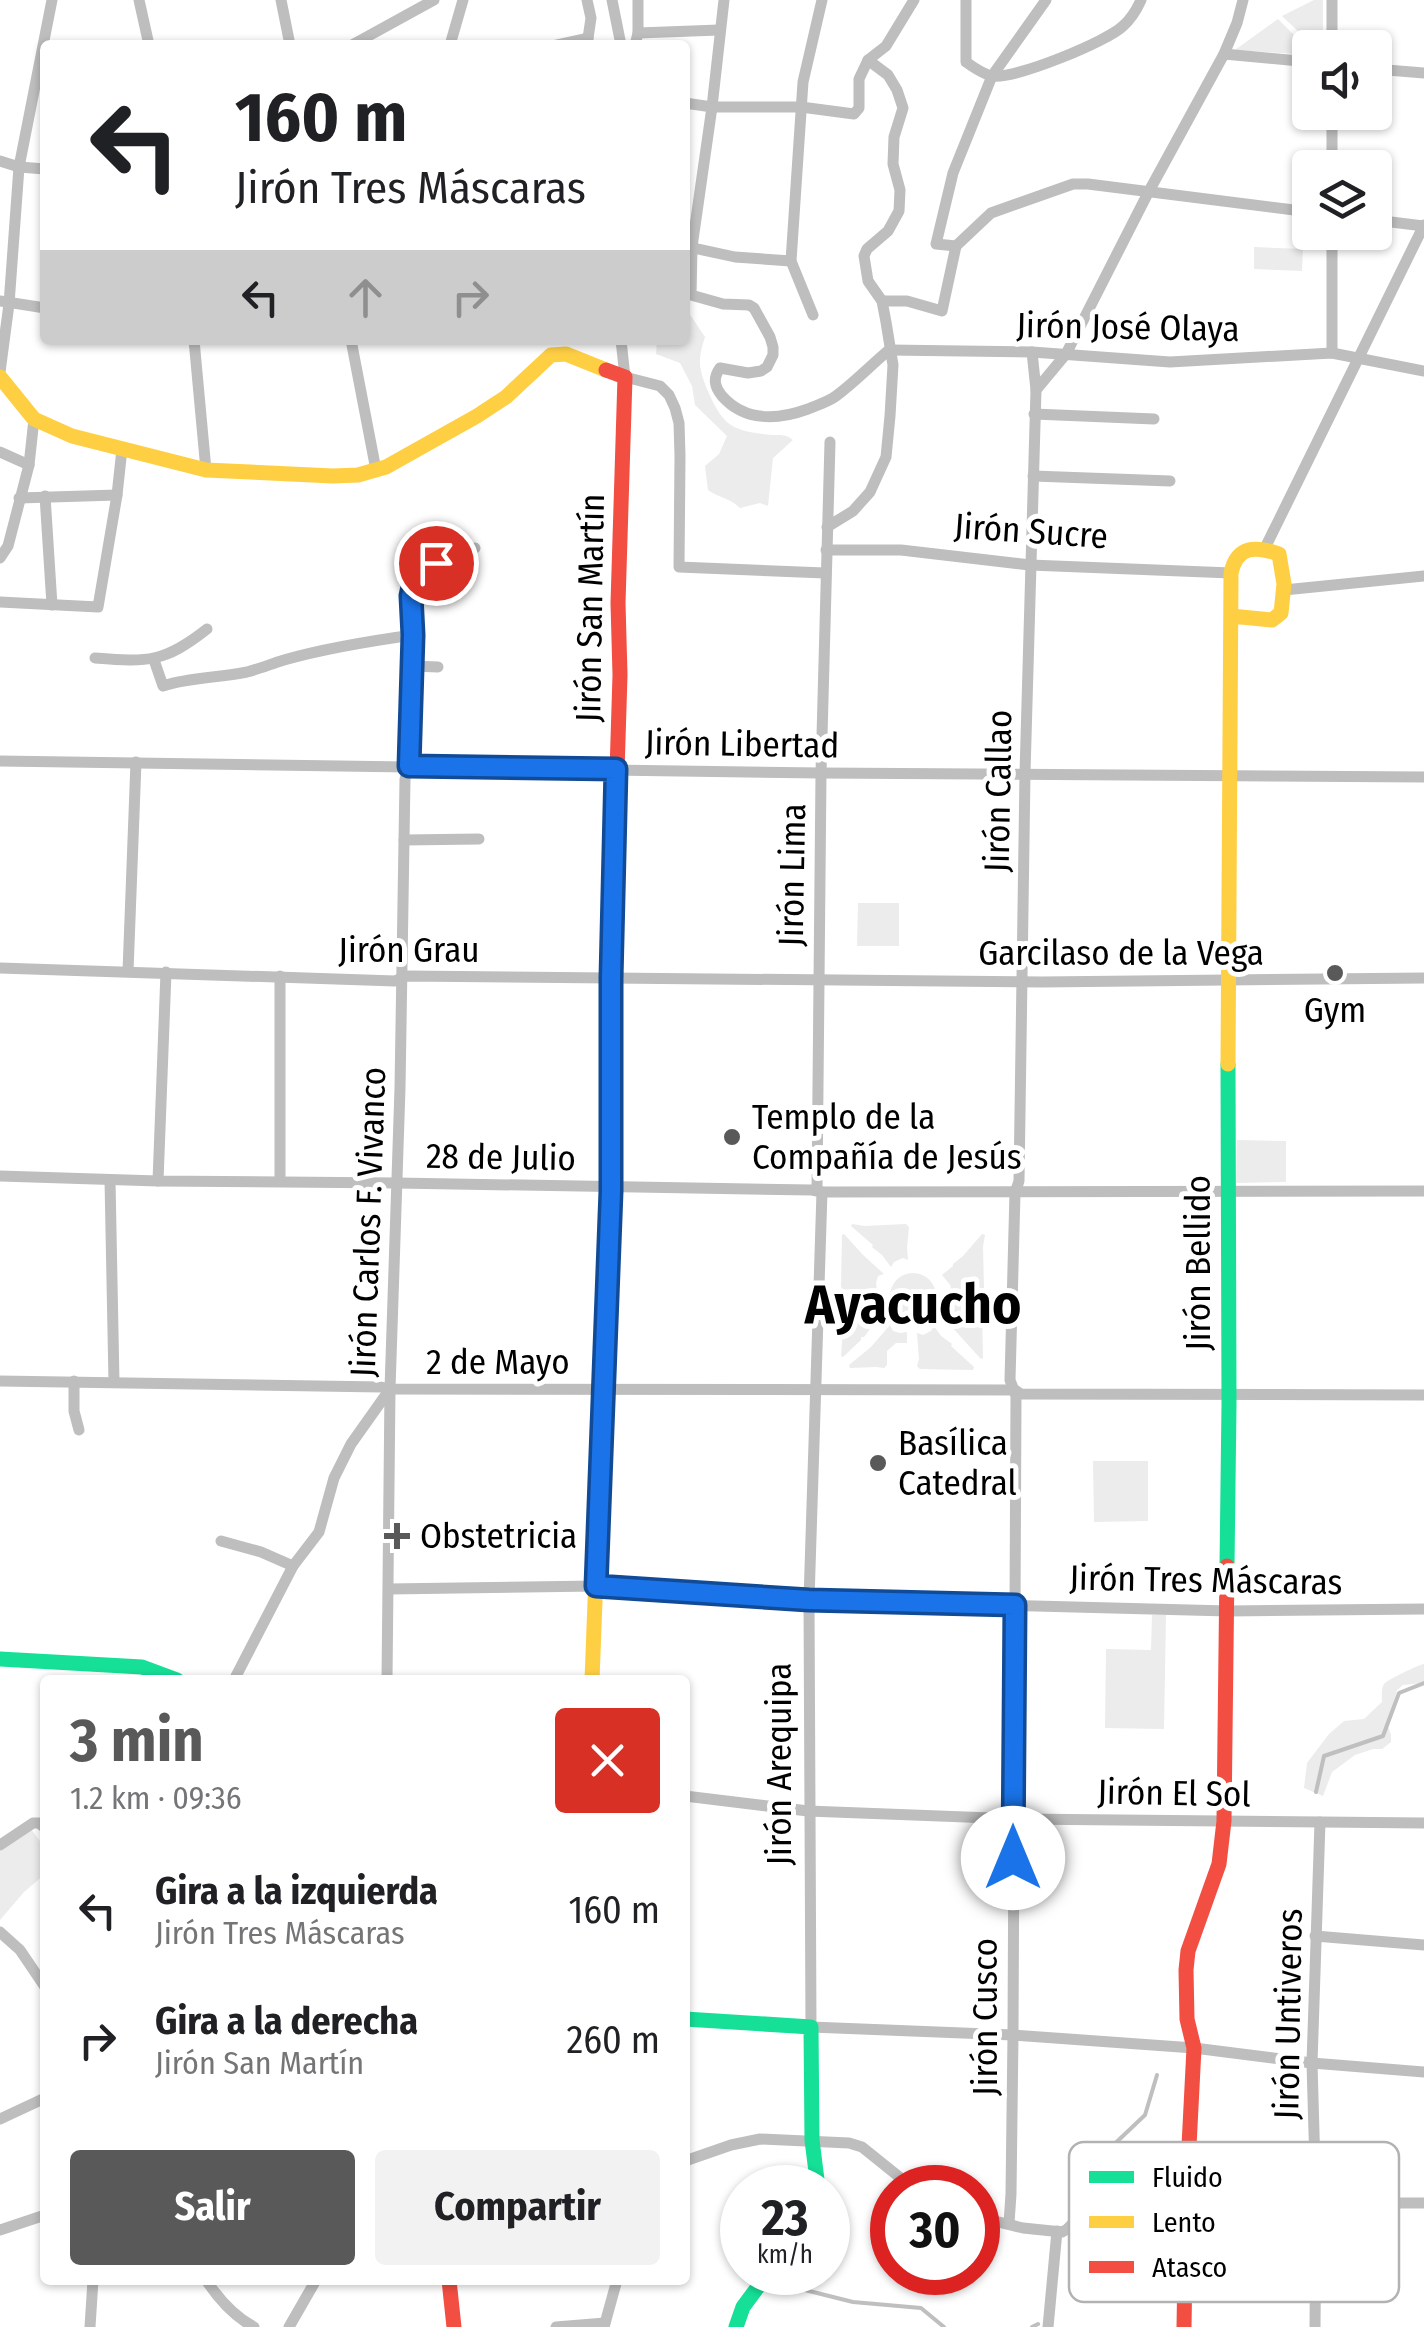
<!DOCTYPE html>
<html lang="es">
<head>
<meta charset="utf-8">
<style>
	body { margin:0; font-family:"Fira Sans Condensed",sans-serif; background:#f2f2f2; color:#202124; height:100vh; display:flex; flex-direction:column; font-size:38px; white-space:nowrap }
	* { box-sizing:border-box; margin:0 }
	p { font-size:32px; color:#757577 }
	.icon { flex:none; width:55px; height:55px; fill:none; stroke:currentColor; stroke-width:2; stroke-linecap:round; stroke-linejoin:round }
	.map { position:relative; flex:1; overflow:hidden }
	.side { position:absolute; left:40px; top:1675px; width:650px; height:610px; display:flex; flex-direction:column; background:#fff; border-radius:10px; box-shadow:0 2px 8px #0004 }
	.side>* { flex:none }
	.guide { position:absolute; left:40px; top:40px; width:650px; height:305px; border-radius:10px; box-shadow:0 2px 8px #0004; background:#fff; color:#202124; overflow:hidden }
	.tools { position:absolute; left:1292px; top:30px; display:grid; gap:20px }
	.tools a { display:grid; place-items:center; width:100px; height:100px; border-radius:10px; background:#fff; box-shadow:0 2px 8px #0004; font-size:50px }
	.speed { position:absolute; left:720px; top:2165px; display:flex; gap:20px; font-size:50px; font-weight:700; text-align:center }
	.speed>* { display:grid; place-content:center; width:130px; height:130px; border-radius:50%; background:#fff; box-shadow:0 2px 8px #0004; line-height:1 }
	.speed small { font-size:25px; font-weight:400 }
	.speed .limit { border:15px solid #d22; background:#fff; color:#111 }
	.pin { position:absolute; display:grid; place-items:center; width:85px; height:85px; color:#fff; margin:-42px; border:5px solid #fff; border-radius:50%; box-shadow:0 2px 10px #0007 }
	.me { position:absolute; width:110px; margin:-55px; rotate:0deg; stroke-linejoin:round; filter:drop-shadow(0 0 8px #0008) }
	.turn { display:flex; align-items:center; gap:35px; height:210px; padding:0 30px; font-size:45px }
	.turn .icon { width:130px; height:130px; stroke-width:2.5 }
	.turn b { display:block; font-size:70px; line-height:85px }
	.lanes { display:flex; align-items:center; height:95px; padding:0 30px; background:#0003; justify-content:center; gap:50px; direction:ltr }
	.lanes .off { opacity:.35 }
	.round { display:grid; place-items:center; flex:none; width:105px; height:105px; border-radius:10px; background:#f2f2f2 }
	.summary { display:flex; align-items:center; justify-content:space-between; height:170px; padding:0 30px }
	h1 { font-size:60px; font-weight:700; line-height:75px; color:#595959 }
	.primary-button { display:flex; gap:20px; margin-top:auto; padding:20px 30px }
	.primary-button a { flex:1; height:115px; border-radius:10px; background:#595959; color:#fff; font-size:40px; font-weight:700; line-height:115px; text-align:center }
	.primary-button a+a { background:#f2f2f2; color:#202124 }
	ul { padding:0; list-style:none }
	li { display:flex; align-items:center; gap:30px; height:130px; padding:0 30px }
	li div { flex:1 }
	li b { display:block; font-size:38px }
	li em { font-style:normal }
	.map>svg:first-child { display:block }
	.green { fill:#ececec }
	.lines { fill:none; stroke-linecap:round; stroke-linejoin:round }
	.stream { stroke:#bfbfbf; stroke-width:4 }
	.street { stroke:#bebebe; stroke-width:11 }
	.fast { stroke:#16e098; stroke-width:15 }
	.slow { stroke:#ffcf43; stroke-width:15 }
	.jam { stroke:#f24e42; stroke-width:15 }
	.route-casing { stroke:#114b97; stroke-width:25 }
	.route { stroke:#1a73e8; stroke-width:18 }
	.poi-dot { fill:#595959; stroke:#fff; stroke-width:4 }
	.labels { text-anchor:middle; stroke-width:10; stroke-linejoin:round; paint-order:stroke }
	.street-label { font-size:35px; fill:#000; stroke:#fff }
	.poi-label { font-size:35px; fill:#000; stroke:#fff; text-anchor:start }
	.town-label { font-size:55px; font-weight:bold; fill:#000; stroke:#fff }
	.key { fill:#fff; stroke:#b2b2b2; stroke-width:2.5 }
	.key-label { font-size:28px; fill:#000 }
</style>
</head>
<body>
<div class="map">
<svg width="1424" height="2327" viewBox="0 0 1424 2327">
	<rect width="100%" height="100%" fill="#fff"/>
	<g class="green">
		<path d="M1314 0H1323V47H1315L1282 16Z"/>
		<path d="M1278 19 1310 51V55L1235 50Z"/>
		<path d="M1254 247 1303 249 1302 271 1254 269Z"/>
		<path d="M685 312 691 316 705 337C698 359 698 367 707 389 723 426 731 431 772 435 782 435 785 434 793 440L773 458 768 506 760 503 740 508C730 498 719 498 708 490L705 466 719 454 727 436 695 405 692 386 680 363 656 354 657 340H685Z"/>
		<path d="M858 903H899V946H857Z"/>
		<path d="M1237 1140 1286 1141V1182L1236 1183Z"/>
		<path d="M852 1224 865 1226 906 1224 909 1227 907 1248 908 1260 903 1258 894 1262 891 1267 882 1255 872 1247 873 1245 851 1226Z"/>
		<path d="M844 1234 863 1255 884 1274 878 1276 876 1283 877 1290 851 1289 844 1290 841 1287 842 1235Z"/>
		<path d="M982 1234 985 1235 983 1247 984 1288 981 1291 971 1290 949 1291 951 1286 942 1275 953 1266V1264L963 1256Z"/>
		<circle cx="913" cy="1296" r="23"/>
		<path d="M844 1301 867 1303 876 1301 874 1307 878 1315 883 1317 873 1325 864 1337H861V1340L843 1357 841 1356 843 1329 841 1328 843 1315 841 1303Z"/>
		<path d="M949 1301 981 1302 984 1305 982 1313 983 1358 981 1359 950 1325 942 1319 947 1317 950 1308Z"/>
		<path d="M890 1325 893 1331 900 1333 907 1332V1343H896L887 1351V1365L884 1368 876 1367 850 1368 849 1365 871 1347Z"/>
		<path d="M934 1326 941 1336 952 1344 951 1346 974 1367 973 1370 920 1369 917 1366 919 1359 917 1333 923 1335 931 1331Z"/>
		<path d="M1093 1461H1148V1521L1094 1522Z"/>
		<path d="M1152 1615H1166L1164 1729 1105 1728 1106 1649 1151 1650Z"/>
		<path d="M1424 1664V1683L1403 1685 1397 1690 1387 1724 1391 1735V1742L1382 1749H1373L1355 1755 1332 1772 1323 1796 1304 1788 1307 1763 1329 1734 1344 1721 1364 1719 1382 1702C1382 1696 1381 1689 1384 1684 1387 1680 1418 1665 1424 1664Z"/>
		<path d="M31 1829 45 1848V1874L24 1892 0 1920V1848Z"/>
	</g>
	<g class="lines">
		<g class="stream">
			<path d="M1316 1792 1324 1756 1383 1736 1399 1693 1424 1683"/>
			<path d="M1085 2172 1145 2115 1157 2075"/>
			<path d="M805 2290 853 2302 921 2308 944 2327"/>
			<path d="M1032 2327 1038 2324"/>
		</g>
		<g class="street">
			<path d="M139 0 149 45"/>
			<path d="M281 0 290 45"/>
			<path d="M587 0 591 18 587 45"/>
			<path d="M612 0 621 45"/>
			<path d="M724 0 712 107 692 247 691 295 723 304 749 305 754 308 770 337 773 347V355L767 367 761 371 748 373 720 368C713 378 714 386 722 396 745 422 778 420 808 409 817 405 828 402 836 396 855 382 871 365 889 350"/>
			<path d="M966 0V62C973 67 984 75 993 76 1016 79 1108 41 1123 26 1131 19 1137 9 1141 0"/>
			<path d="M638 33 719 30"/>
			<path d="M352 45 434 0"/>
			<path d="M450 45 463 0"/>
			<path d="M556 45 588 38"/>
			<path d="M635 45 638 33V0"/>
			<path d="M1332 48V0"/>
			<path d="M1224 54 1310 62"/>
			<path d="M1375 69 1424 73"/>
			<path d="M685 103 712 107H801L854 114 859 108V79L868 60 886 46 914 0"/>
			<path d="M1332 112V168"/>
			<path d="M0 161 19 167 45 169"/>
			<path d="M1375 220 1424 226"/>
			<path d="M956 246 991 213 1073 184H1088L1310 212"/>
			<path d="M956 246 936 244 953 173 992 76 1046 0"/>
			<path d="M689 247 735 257 791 261"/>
			<path d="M0 301 45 308"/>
			<path d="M882 301H907L942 311 956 246"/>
			<path d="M813 315 791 261 803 82 822 0"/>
			<path d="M194 340 206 470"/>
			<path d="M351 340 376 470"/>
			<path d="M621 340 625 377 660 386 669 395 675 408 679 423 680 456 679 567 825 573"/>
			<path d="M889 350 1032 352 1170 362 1332 353 1424 371"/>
			<path d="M1332 353V232"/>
			<path d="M0 372 9 304 19 167 52 0"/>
			<path d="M1036 390 1066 354 1148 193 1224 54 1237 23 1243 0"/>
			<path d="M1034 414 1154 419"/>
			<path d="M0 452 29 465"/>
			<path d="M1033 476 1170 481"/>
			<path d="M45 496 52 605"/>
			<path d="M19 498 117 495"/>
			<path d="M827 527 853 511 870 492 886 457 890 416 893 365 886 322 882 301 868 281 864 256 867 249 888 231 899 211 900 190 893 164 894 137 903 108 897 90 888 75 868 60"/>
			<path d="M1265 548 1424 225"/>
			<path d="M826 550H901L1030 565 1231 573"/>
			<path d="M0 558 8 546 29 465 34 419"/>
			<path d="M1284 590 1424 576"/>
			<path d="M0 602 98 607 117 495 122 449"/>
			<path d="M95 658C148 662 164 663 207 629"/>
			<path d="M154 660 163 686C190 677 218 678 247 672 259 669 271 664 284 660 326 648 370 641 413 635"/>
			<path d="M412 666 438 667"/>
			<path d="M0 761 821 773 1424 777"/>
			<path d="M404 840 479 839"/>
			<path d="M0 968 395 981 406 976 1042 982 1424 978"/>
			<path d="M128 971 136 762"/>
			<path d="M0 1176 158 1181 397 1183 812 1190 822 1192 1424 1191"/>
			<path d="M110 1180 114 1382"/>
			<path d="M158 1181 166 972"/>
			<path d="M280 1181V976"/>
			<path d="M817 1190 821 773 830 442"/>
			<path d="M822 1192 809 1600 811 2027 1013 2035 1194 2048 1312 2063 1424 2072"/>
			<path d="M0 1381 381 1387 390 1389 1015 1390 1021 1394 1424 1395"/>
			<path d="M74 1381V1411L79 1430"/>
			<path d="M221 1541 261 1552 293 1566"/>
			<path d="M389 1589 596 1586 809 1600 1228 1611 1424 1609"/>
			<path d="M234 1680 293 1566 319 1532 334 1478 351 1444 390 1389"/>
			<path d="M387 1680 390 1389 400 1088 405 779 409 766C410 723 413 681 413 638 413 622 406 598 415 584 427 564 454 553 475 548"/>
			<path d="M685 1796 808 1811 1018 1819 1424 1823"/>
			<path d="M0 1845 33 1823H39L45 1828"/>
			<path d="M0 1932 20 1950 45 1987"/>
			<path d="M1315 1936 1424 1945"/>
			<path d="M0 2119 45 2098"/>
			<path d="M685 2161 731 2145 760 2139 849 2143 862 2147 913 2188"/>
			<path d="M978 2217 1023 2228 1062 2232C1078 2226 1077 2204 1091 2199 1096 2197 1156 2204 1168 2205 1253 2207 1339 2202 1424 2203"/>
			<path d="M1009 2223 1011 2194 1013 2035 1016 1396 1010 1380 1015 1193 1019 1181 1025 773 1036 390 1032 352"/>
			<path d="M0 2230 45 2215"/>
			<path d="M206 2280C218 2298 235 2317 254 2327"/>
			<path d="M90 2327 93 2280"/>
			<path d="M289 2327 316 2280"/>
			<path d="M556 2327 605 2323"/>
			<path d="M604 2327 617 2280"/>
			<path d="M1048 2327 1057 2231"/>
			<path d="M1315 2327 1316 2202 1312 2063 1320 1822"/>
		</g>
		<g class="fast">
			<path d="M598 1523 611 1191V966"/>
			<path d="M1227 1566 1229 1404 1228 1064"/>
			<path d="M0 1659 142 1667 177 1680"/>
			<path d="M685 2019 811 2027 812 2140 818 2188"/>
			<path d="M736 2327 743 2307 769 2272"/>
		</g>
		<g class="slow">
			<path d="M0 377 34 419 72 436 206 470 333 476 358 475 386 467 477 416 506 397 551 355 566 354 606 370"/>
			<path d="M1228 1064 1231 573C1237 545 1256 546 1279 554L1284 584 1281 613 1272 620 1231 616"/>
			<path d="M592 1680 598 1523"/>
		</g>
		<g class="jam">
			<path d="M606 370 625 377 618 603 620 675 611 966"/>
			<path d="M449 2280 454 2327"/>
			<path d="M1184 2327 1186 2205 1194 2048 1187 2019 1186 1970 1188 1951 1219 1864 1224 1821 1227 1566"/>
		</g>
	</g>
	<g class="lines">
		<defs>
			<path id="route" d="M436 563 418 579 413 587 411 596 413 635 409 766 616 769 611 978V1191L596 1586 809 1600 1015 1605 1013 1858"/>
		</defs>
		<use href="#route" class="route-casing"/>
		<use href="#route" class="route"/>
	</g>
	<g class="poi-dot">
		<circle cx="1335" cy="973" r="10"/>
		<circle cx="732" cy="1137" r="10"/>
		<circle cx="878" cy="1463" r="10"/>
		<path d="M392 1521h10v10h10v10h-10v10h-10v-10h-10v-10h10z"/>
	</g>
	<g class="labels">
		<g class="street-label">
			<text transform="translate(1128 327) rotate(1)" y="12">Jirón José Olaya</text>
			<text transform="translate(1031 531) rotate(4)" y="12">Jirón Sucre</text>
			<text transform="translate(590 608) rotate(-89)" y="12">Jirón San Martín</text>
			<text transform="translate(742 744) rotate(1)" y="12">Jirón Libertad</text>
			<text transform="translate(998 791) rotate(-89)" y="12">Jirón Callao</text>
			<text transform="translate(792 875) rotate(-89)" y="12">Jirón Lima</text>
			<text x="409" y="962">Jirón Grau</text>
			<text x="1121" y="965">Garcilaso de la Vega</text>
			<text transform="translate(501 1157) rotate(1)" y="12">28 de Julio</text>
			<text transform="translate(368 1222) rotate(-88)" y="12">Jirón Carlos F. Vivanco</text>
			<text transform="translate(1198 1263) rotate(-90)" y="12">Jirón Bellido</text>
			<text x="498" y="1374">2 de Mayo</text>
			<text transform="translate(1206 1580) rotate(1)" y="12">Jirón Tres Máscaras</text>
			<text transform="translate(779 1764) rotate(-90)" y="12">Jirón Arequipa</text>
			<text transform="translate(1174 1793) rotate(1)" y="12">Jirón El Sol</text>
			<text transform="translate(1288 2014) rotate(-89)" y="12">Jirón Untiveros</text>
			<text transform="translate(985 2017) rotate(-90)" y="12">Jirón Cusco</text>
		</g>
		<g class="poi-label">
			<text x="1335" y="1022" text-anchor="middle">Gym</text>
			<text x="752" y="1129">Templo de la<tspan x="752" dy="40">Compañía de Jesús</tspan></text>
			<text x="898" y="1455">Basílica<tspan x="898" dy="40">Catedral</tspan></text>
			<text x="420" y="1548">Obstetricia</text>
		</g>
		<g class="town-label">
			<text x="913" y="1323">Ayacucho</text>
		</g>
	</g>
	<rect x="1069" y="2142" width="330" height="160" rx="15" class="key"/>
	<rect x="1089" y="2171" width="45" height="12" fill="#16e098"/>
	<rect x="1089" y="2216" width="45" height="12" fill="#ffcf43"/>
	<rect x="1089" y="2261" width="45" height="12" fill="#f24e42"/>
	<g class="key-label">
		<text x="1152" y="2187">Fluido</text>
		<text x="1152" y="2232">Lento</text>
		<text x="1152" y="2277">Atasco</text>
	</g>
</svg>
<div class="tools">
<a><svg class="icon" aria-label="sound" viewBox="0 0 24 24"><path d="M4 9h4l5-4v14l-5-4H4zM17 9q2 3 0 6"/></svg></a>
<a><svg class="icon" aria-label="layers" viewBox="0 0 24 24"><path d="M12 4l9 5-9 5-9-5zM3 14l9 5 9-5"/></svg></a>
</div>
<div class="speed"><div>23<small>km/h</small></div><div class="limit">30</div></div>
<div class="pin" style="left:436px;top:563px;background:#d93025"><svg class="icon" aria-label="arrive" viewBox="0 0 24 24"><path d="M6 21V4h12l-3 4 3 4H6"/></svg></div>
<svg class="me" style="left:1013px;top:1858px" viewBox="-20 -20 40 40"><circle r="19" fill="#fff"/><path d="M0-13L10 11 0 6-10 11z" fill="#1a73e8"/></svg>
<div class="guide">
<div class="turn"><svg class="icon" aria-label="left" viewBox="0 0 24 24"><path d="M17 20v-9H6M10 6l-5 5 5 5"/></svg><div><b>160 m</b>Jirón Tres Máscaras</div></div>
<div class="lanes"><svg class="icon" aria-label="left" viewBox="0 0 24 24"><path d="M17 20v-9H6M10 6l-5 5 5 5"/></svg><svg class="icon off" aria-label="ahead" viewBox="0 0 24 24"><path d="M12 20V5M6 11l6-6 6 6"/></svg><svg class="icon off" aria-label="right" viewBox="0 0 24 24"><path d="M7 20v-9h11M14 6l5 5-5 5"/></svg></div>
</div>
<section class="side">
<div class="summary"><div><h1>3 min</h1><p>1.2 km · 09:36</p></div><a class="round" style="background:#d93025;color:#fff"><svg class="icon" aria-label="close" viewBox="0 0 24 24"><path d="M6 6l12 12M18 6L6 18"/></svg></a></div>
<ul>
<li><svg class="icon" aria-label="left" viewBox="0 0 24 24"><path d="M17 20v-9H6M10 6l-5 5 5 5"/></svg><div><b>Gira a la izquierda</b><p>Jirón Tres Máscaras</p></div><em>160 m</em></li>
<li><svg class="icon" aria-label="right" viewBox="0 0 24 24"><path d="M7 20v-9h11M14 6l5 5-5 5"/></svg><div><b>Gira a la derecha</b><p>Jirón San Martín</p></div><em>260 m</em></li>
</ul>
<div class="primary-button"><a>Salir</a><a>Compartir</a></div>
</section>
</div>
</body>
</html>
